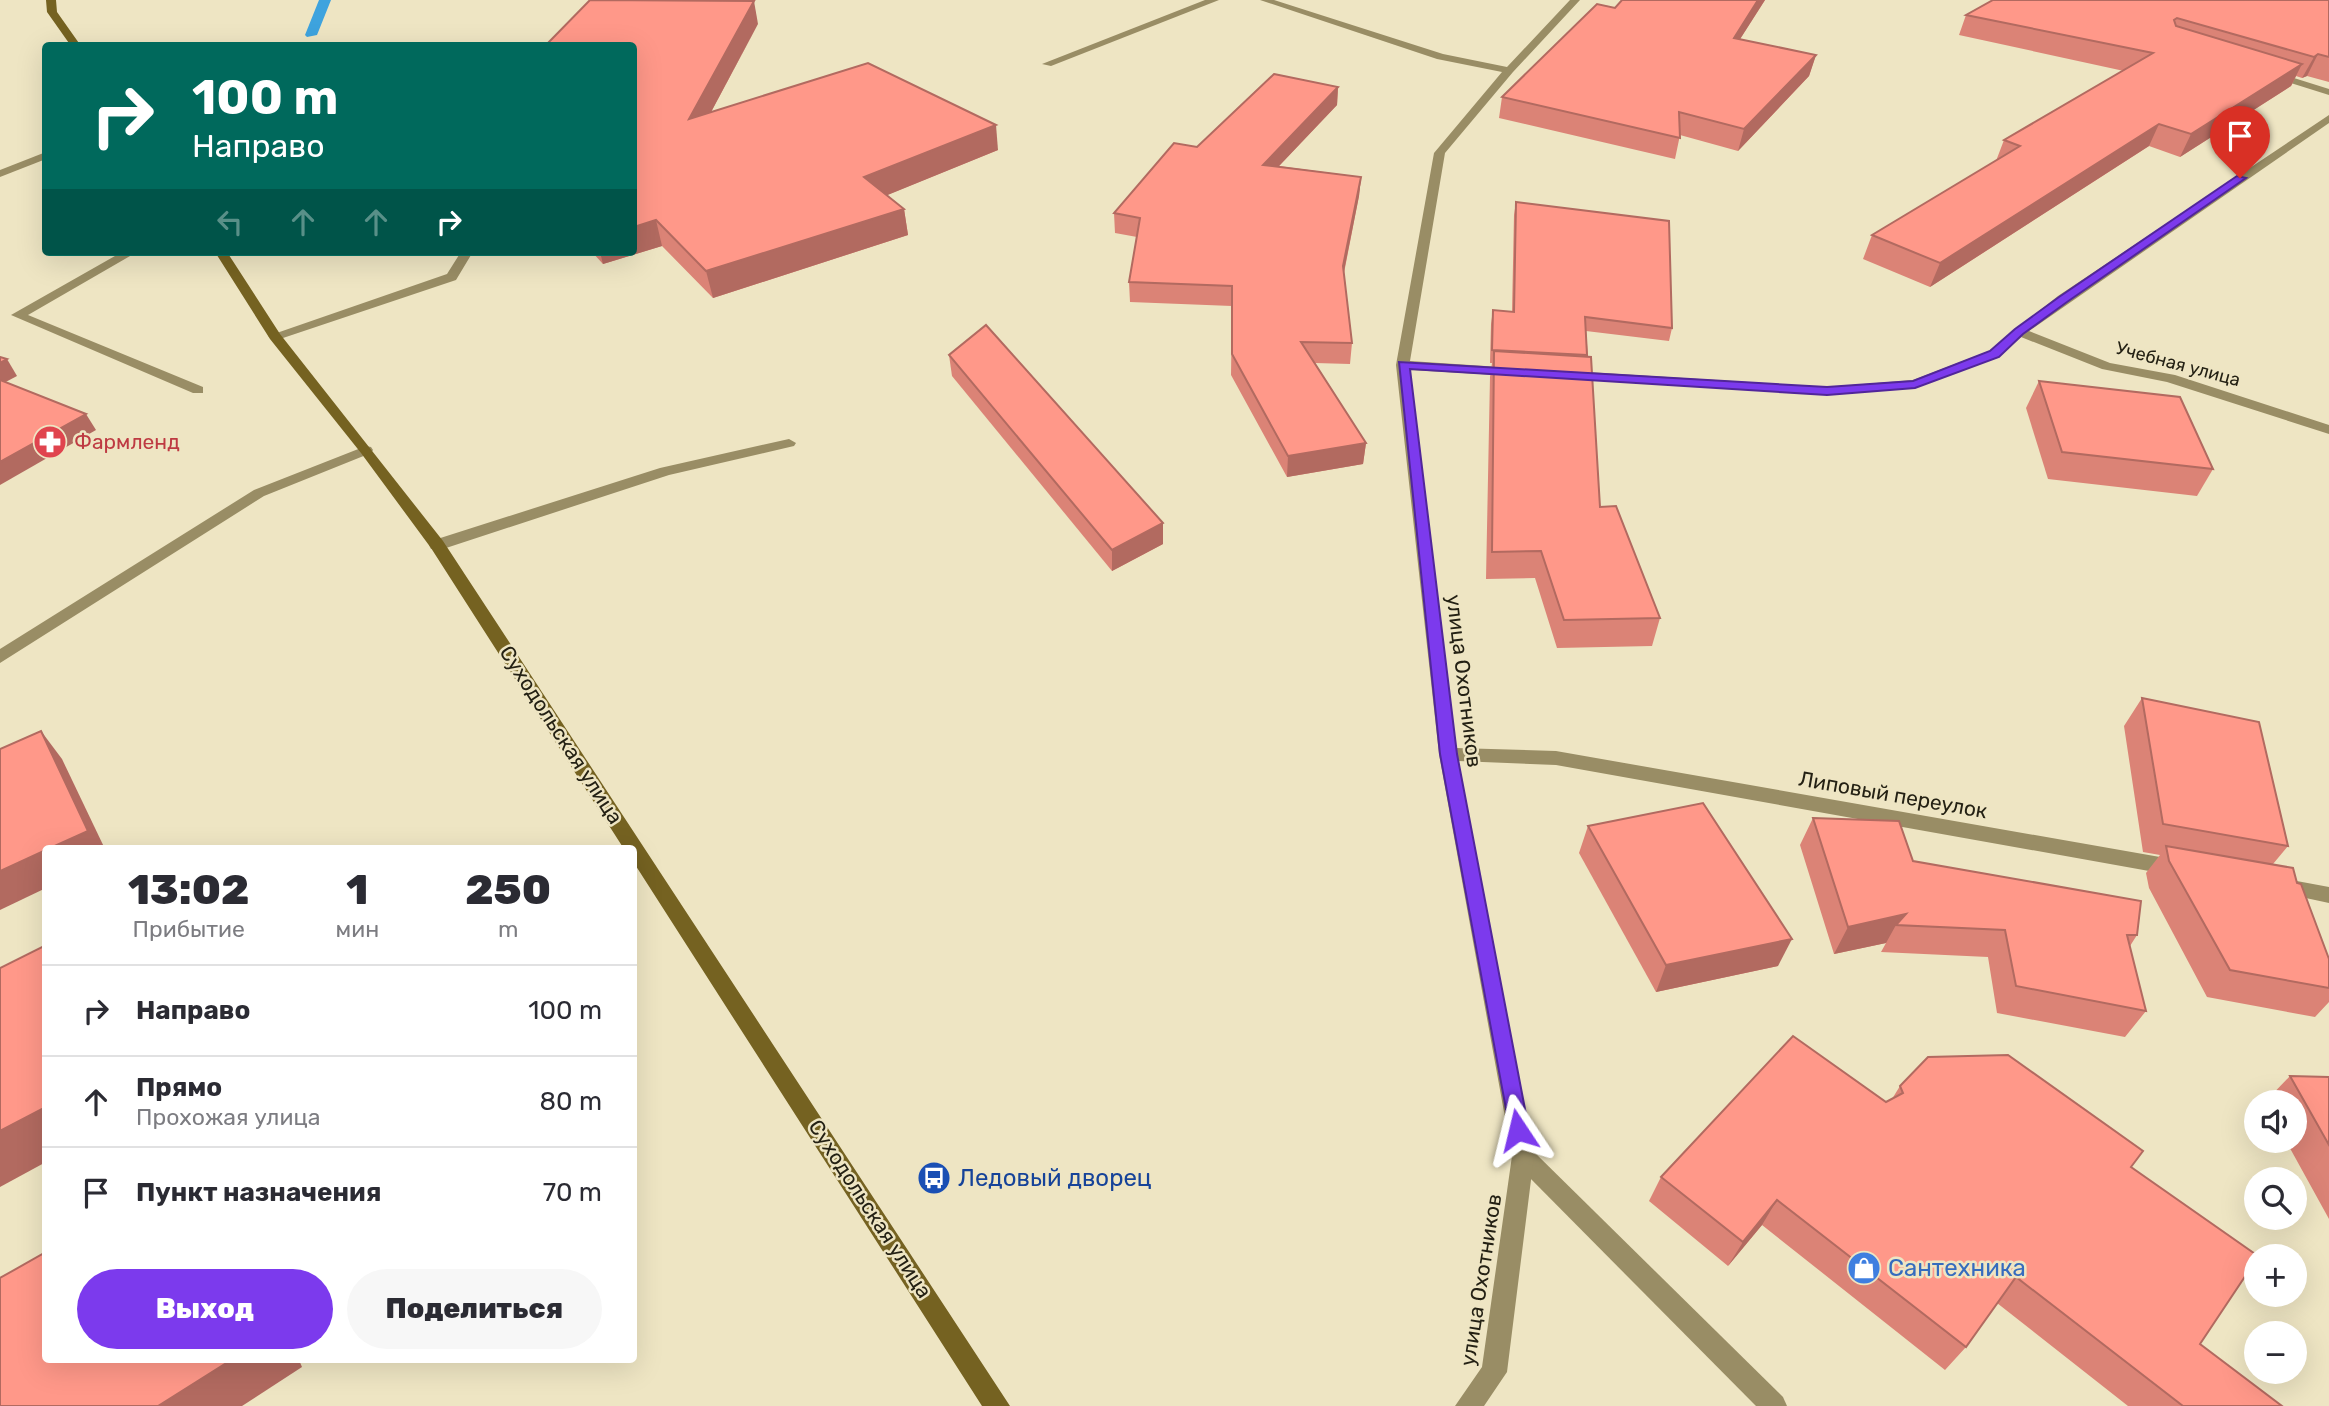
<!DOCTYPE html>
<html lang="ru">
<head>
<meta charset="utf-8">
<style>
	body { margin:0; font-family:Rubik,sans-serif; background:#f7f7f7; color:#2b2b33; height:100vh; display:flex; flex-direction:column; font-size:26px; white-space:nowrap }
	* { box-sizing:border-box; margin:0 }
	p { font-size:23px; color:#7c7c81 }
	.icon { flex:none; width:38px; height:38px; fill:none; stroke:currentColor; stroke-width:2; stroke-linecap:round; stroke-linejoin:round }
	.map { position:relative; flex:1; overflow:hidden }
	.panel { position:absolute; left:42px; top:845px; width:595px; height:518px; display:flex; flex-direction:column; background:#fff; border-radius:7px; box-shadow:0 7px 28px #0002 }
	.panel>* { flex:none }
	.banner { position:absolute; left:42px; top:42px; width:595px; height:214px; border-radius:7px; box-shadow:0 7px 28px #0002; background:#00695c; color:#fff; overflow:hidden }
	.buttons { position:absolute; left:2244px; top:1090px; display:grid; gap:14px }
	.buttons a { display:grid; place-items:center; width:63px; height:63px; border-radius:50%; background:#fff; box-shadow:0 7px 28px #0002; font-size:35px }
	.pin { position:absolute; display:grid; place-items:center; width:60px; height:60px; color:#fff; margin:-72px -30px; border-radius:50% 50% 50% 0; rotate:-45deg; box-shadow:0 0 7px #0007 }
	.pin .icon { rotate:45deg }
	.me { position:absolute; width:77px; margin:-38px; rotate:350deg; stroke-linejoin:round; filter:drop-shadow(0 0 5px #0008) }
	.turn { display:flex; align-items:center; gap:24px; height:147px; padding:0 35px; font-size:32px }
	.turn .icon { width:91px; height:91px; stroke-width:2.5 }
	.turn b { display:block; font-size:49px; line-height:60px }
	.lanes { display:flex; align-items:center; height:66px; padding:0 35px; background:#0003; justify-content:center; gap:35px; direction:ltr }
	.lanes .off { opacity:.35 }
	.eta { display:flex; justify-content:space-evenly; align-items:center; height:119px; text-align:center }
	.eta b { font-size:42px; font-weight:800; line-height:49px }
	.cta { display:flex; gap:14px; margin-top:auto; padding:14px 35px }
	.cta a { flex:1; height:80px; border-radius:42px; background:#7c3aed; color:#fff; font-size:28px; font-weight:800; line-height:80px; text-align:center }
	.cta a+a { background:#f7f7f7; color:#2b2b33 }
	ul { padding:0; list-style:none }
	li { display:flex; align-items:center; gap:21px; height:91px; padding:0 35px; border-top:2px solid #e1e1e2 }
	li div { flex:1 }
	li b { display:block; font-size:26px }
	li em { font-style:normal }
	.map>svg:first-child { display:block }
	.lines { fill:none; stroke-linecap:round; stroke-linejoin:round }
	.stream { fill:#3ea3de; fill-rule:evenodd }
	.service { fill:#998d65; fill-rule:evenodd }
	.minor { fill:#998d65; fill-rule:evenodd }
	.secondary { fill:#756221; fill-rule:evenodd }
	.wall { fill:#db8376 }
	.shaded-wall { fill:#b26a60 }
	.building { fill:#ff9889; stroke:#b26a60; stroke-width:2 }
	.route { fill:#7c3aed; stroke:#51269a; stroke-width:2 }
	.labels { text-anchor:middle; stroke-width:5; stroke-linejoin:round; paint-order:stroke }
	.far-street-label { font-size:18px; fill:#242114; stroke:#eee5c3 }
	.health-label { font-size:21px; fill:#be3a42; stroke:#eee5c3; text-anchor:start }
	.street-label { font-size:21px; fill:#242114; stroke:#eee5c3 }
	.near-transit-label { font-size:24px; fill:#164399; stroke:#eee5c3; text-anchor:start }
	.near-shop-label { font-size:24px; fill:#366cbe; stroke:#eee5c3; text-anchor:start }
</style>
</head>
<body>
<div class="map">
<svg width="2329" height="1406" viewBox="0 0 2329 1406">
	<rect width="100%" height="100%" fill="#eee5c3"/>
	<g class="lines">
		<path class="stream" d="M319 0H331L317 35 307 37 305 35Z"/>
		<g class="service">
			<path d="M1205 0H1219L1051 66 1042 64Z"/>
			<path d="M2272 71 2329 89V95L2268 76 2267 74Z"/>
			<path d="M122 252H137L28 315 203 387V393H193L11 315Z"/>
			<path d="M457 252H469L471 255 456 280 280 339 275 340 268 336 447 274 459 255Z"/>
			<path d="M789 439 796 443 794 446 669 475 443 549H431L429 545 431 541 660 468Z"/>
			<path d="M1523 1146 1531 1149 1783 1397 1787 1406H1756L1515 1163 1512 1156 1515 1149Z"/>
		</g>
		<g class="minor">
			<path d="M1260 0H1274L1443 54 1507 67 1570 0H1580L1513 72 1445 153 1410 361 1515 368 1522 372 1515 376 1410 370 1456 748 1556 751 2177 860 2184 863 2187 868 2184 873 2177 876 1556 765 1458 761 1534 1156 1507 1372 1484 1406H1455L1482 1367 1512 1156 1439 754 1396 365 1434 153 1502 72 1437 59Z"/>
			<path d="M2329 115V123L2029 331 2110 363 2175 375 2329 425V434L2167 382 2102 369 2021 337 1999 357 1915 388 1827 395 1571 379 1564 375 1571 371 1827 387 1913 380 1989 351 2058 296Z"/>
			<path d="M46 152V159L0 177V170Z"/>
			<path d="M366 446 371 447 373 450 371 453 264 496 0 663V649L254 490Z"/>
			<path d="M2280 878 2329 887V903L2273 891 2270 886 2273 881Z"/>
		</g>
		<g class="secondary">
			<path d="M46 0H56L57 12 81 46H71L47 12Z"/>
			<path d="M215 252H227L280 334 443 541 1010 1406H982L634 863V849H624L431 548 361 453 270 339Z"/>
		</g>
	</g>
	<g class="wall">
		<path d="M1622 0H1765L1740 39 1816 55 1809 76 1738 151 1680 135 1675 159 1499 118 1502 97 1615 8Z"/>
		<path d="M2329 0V82L2307 76 2302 78 2296 76 2291 86 2180 157 2149 146 1930 287 1863 259 1872 235 1996 161 2004 140 2124 71 1959 35 1966 15Z"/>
		<path d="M758 24 711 112 998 150 887 195 904 209 908 235 713 298 662 246 603 264 592 252H634Z"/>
		<path d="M1338 87 1337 105 1279 166 1361 177 1359 196 1344 273 1352 343 1350 364 1315 363 1366 443 1363 464 1287 477 1231 375 1232 306 1130 302 1129 282 1137 237 1115 233 1114 213Z"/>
		<path d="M1516 202 1672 328 1669 341 1586 331 1600 507 1660 618 1652 646 1557 648 1535 578 1486 579 1490 377 1492 363H1490L1491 324 1493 310 1512 312 1514 215Z"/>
		<path d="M949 355 1163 523V544L1112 571 952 376Z"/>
		<path d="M2039 381 2213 469 2197 496 2048 479 2026 408Z"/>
		<path d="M2142 698 2288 846 2273 864 2297 883 2329 959V1002L2315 1017 2207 997 2149 888 2146 873 2160 855 2143 852 2124 726Z"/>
		<path d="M1813 818 1913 861 2137 935 2130 946 2146 1011 2125 1037 1997 1013 1988 957 1881 952 1886 943 1834 954 1800 845Z"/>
		<path d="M1588 826 1778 966 1656 992 1579 853Z"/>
		<path d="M2290 1076 2329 1077V1219L2286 1141H2294V1102H2265Z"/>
		<path d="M1900 1086 2131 1167 2200 1344 2282 1406H2128L1997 1303 1966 1347 1945 1370 1762 1225 1728 1266 1649 1201 1661 1177 1886 1102 1892 1099Z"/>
	</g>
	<g class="shaded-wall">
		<path d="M1758 0H1765L1728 58 1734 38Z"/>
		<path d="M754 1 758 24 694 144 689 119Z"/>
		<path d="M2318 54 2307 76 2302 78 2314 57Z"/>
		<path d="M1816 55 1809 76 1738 151 1744 129Z"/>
		<path d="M2302 64 2291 86 2180 157 2191 134Z"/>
		<path d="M1338 87 1337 105 1262 184 1263 165Z"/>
		<path d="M2159 124 2149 146 1930 287 1940 263Z"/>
		<path d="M996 125 998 150 868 203 864 177Z"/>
		<path d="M1361 177 1359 196 1341 286 1343 266Z"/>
		<path d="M904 209 908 235 713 298 706 271Z"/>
		<path d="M656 220 662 246 603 264 600 252H634V227Z"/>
		<path d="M7 359 17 376 0 385V363Z"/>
		<path d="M86 414 96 430 0 485V462Z"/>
		<path d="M1366 443 1363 464 1287 477 1288 456Z"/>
		<path d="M1163 523V544L1112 571V550Z"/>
		<path d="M41 731 62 759 105 849H48Z"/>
		<path d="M46 850V888L0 910V871Z"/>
		<path d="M1906 914 1896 925 1886 943 1834 954 1848 927Z"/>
		<path d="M1792 939 1778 966 1656 992 1666 965Z"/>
		<path d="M46 1107V1162L0 1187V1131Z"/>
		<path d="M1777 1200 1762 1225 1728 1266 1743 1242Z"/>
		<path d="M231 1360H299L302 1367 242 1406H158Z"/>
	</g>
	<g class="building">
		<path d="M590 0 754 1 689 119 868 63 996 125 864 177 904 209 706 271 656 220 634 227V46H545Z"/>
		<path d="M1622 0H1758L1734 38 1816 55 1744 129 1679 112 1680 138 1502 97 1597 4 1615 8Z"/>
		<path d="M1993 0H2329V57L2318 54 2314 57 2177 18 2174 20 2176 26 2302 64 2191 134 2159 124 1940 263 1872 235 2020 146 2004 140 2153 53 1966 15Z"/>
		<path d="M1274 74 1338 87 1263 165 1361 177 1343 266 1352 343 1301 342 1366 443 1288 456 1232 354V286L1129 282 1140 218 1114 213 1174 143 1197 147Z"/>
		<path d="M1516 202 1669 221 1672 328 1585 317 1587 355 1492 350 1493 310 1514 312Z"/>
		<path d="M986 325 1163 523 1112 550 949 355Z"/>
		<path d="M1494 351 1591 357 1600 507 1616 506 1660 618 1564 620 1541 551 1492 552Z"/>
		<path d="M0 357 7 359 0 363Z"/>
		<path d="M0 380 86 414 0 462Z"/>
		<path d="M2039 381 2180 397 2213 469 2062 452Z"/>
		<path d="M2142 698 2259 722 2288 846 2163 824Z"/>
		<path d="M41 731 88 831 48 849H46V850L0 871V749Z"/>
		<path d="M1703 803 1792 939 1666 965 1588 826Z"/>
		<path d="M1813 818 1899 821 1913 861 2141 901 2137 935H2127L2146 1011 2016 986 2005 930 1896 925 1906 914 1848 927Z"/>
		<path d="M2166 846 2293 868 2297 883 2301 884 2329 959V988L2230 970 2169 861Z"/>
		<path d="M46 945V1107L0 1131V968Z"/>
		<path d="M1793 1036 1886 1102 1903 1093 1900 1086 1928 1057 2008 1055 2143 1151 2131 1167 2258 1256H2256V1260L2200 1344 2282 1406H2183L2016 1277 1966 1347 1777 1200 1743 1242 1661 1177Z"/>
		<path d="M2290 1076 2329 1077V1145Z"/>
		<path d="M46 1252V1360H231L158 1406H0V1278Z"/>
	</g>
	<path class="route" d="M2237 176 2246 178 2067 302 2023 334 1999 357 1915 388 1827 395 1410 369 1457 754 1529 1130 1526 1136 1518 1139 1511 1136 1440 754 1399 362 1827 387 1913 381 1990 351 2015 329 2059 297Z"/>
	<defs>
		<symbol id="pharmacy-disc" viewBox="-11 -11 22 22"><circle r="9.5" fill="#e0444e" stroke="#eee5c3"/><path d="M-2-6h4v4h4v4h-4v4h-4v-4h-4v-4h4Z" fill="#fff"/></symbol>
		<symbol id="bus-disc" viewBox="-11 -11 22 22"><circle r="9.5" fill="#1a4fb4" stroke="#eee5c3"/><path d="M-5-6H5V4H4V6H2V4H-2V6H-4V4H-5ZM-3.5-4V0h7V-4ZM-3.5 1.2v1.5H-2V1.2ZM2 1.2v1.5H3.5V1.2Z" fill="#fff"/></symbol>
		<symbol id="shop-disc" viewBox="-11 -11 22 22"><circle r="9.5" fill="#3f7fe0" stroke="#eee5c3"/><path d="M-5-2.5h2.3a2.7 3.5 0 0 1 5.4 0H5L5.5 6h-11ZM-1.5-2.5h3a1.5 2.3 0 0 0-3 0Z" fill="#fff"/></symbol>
	</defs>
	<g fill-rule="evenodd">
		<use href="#pharmacy-disc" x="31" y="423" width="38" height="38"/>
		<use href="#bus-disc" x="915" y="1159" width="38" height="38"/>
		<use href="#shop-disc" x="1845" y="1249" width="38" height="38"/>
	</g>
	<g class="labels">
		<g class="far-street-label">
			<text transform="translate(2178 364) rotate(15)" y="6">Учебная улица</text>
		</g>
		<g class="health-label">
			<text x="74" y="449">Фармленд</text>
		</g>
		<g class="street-label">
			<text transform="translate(1464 681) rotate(83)" y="7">улица Охотников</text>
			<text transform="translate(561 735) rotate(57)" y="7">Суходольская улица</text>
			<text transform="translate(1893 795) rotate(10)" y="7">Липовый переулок</text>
			<text transform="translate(870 1209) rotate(57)" y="7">Суходольская улица</text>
			<text transform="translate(1481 1280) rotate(-81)" y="7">улица Охотников</text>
		</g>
		<g class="near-transit-label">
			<text x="958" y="1186">Ледовый дворец</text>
		</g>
		<g class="near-shop-label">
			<text x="1888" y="1276">Сантехника</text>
		</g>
	</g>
</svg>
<div class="buttons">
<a><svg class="icon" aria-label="sound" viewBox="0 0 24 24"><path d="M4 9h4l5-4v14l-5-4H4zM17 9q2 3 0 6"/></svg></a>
<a><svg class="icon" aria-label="search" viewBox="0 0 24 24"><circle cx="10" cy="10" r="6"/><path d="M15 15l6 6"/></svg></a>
<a>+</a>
<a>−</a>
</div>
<div class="pin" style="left:2240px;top:178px;background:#d93025"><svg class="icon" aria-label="arrive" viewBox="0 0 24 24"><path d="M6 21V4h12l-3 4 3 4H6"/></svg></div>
<svg class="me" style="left:1518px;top:1130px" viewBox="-20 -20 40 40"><path d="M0-17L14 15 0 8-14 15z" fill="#7c3aed" stroke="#fff" stroke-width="4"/></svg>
<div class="banner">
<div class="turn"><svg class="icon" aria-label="right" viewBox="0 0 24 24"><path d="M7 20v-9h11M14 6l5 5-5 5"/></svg><div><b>100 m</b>Направо</div></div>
<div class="lanes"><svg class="icon off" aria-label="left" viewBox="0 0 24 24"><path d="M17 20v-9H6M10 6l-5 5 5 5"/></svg><svg class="icon off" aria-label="ahead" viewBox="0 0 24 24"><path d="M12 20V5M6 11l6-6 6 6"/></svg><svg class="icon off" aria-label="ahead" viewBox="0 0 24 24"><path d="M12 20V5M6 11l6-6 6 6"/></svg><svg class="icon" aria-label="right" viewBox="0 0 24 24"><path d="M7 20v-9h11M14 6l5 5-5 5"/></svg></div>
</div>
<section class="panel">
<div class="eta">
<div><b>13:02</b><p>Прибытие</p></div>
<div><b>1</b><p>мин</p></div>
<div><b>250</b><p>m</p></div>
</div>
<ul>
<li><svg class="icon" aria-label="right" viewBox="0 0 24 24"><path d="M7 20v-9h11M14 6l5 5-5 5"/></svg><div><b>Направо</b></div><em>100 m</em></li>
<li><svg class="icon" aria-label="ahead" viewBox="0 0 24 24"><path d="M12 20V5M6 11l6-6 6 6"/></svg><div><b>Прямо</b><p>Прохожая улица</p></div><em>80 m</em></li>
<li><svg class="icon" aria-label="arrive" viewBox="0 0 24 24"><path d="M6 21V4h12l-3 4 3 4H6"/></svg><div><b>Пункт назначения</b></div><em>70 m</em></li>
</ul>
<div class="cta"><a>Выход</a><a>Поделиться</a></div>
</section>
</div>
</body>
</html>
